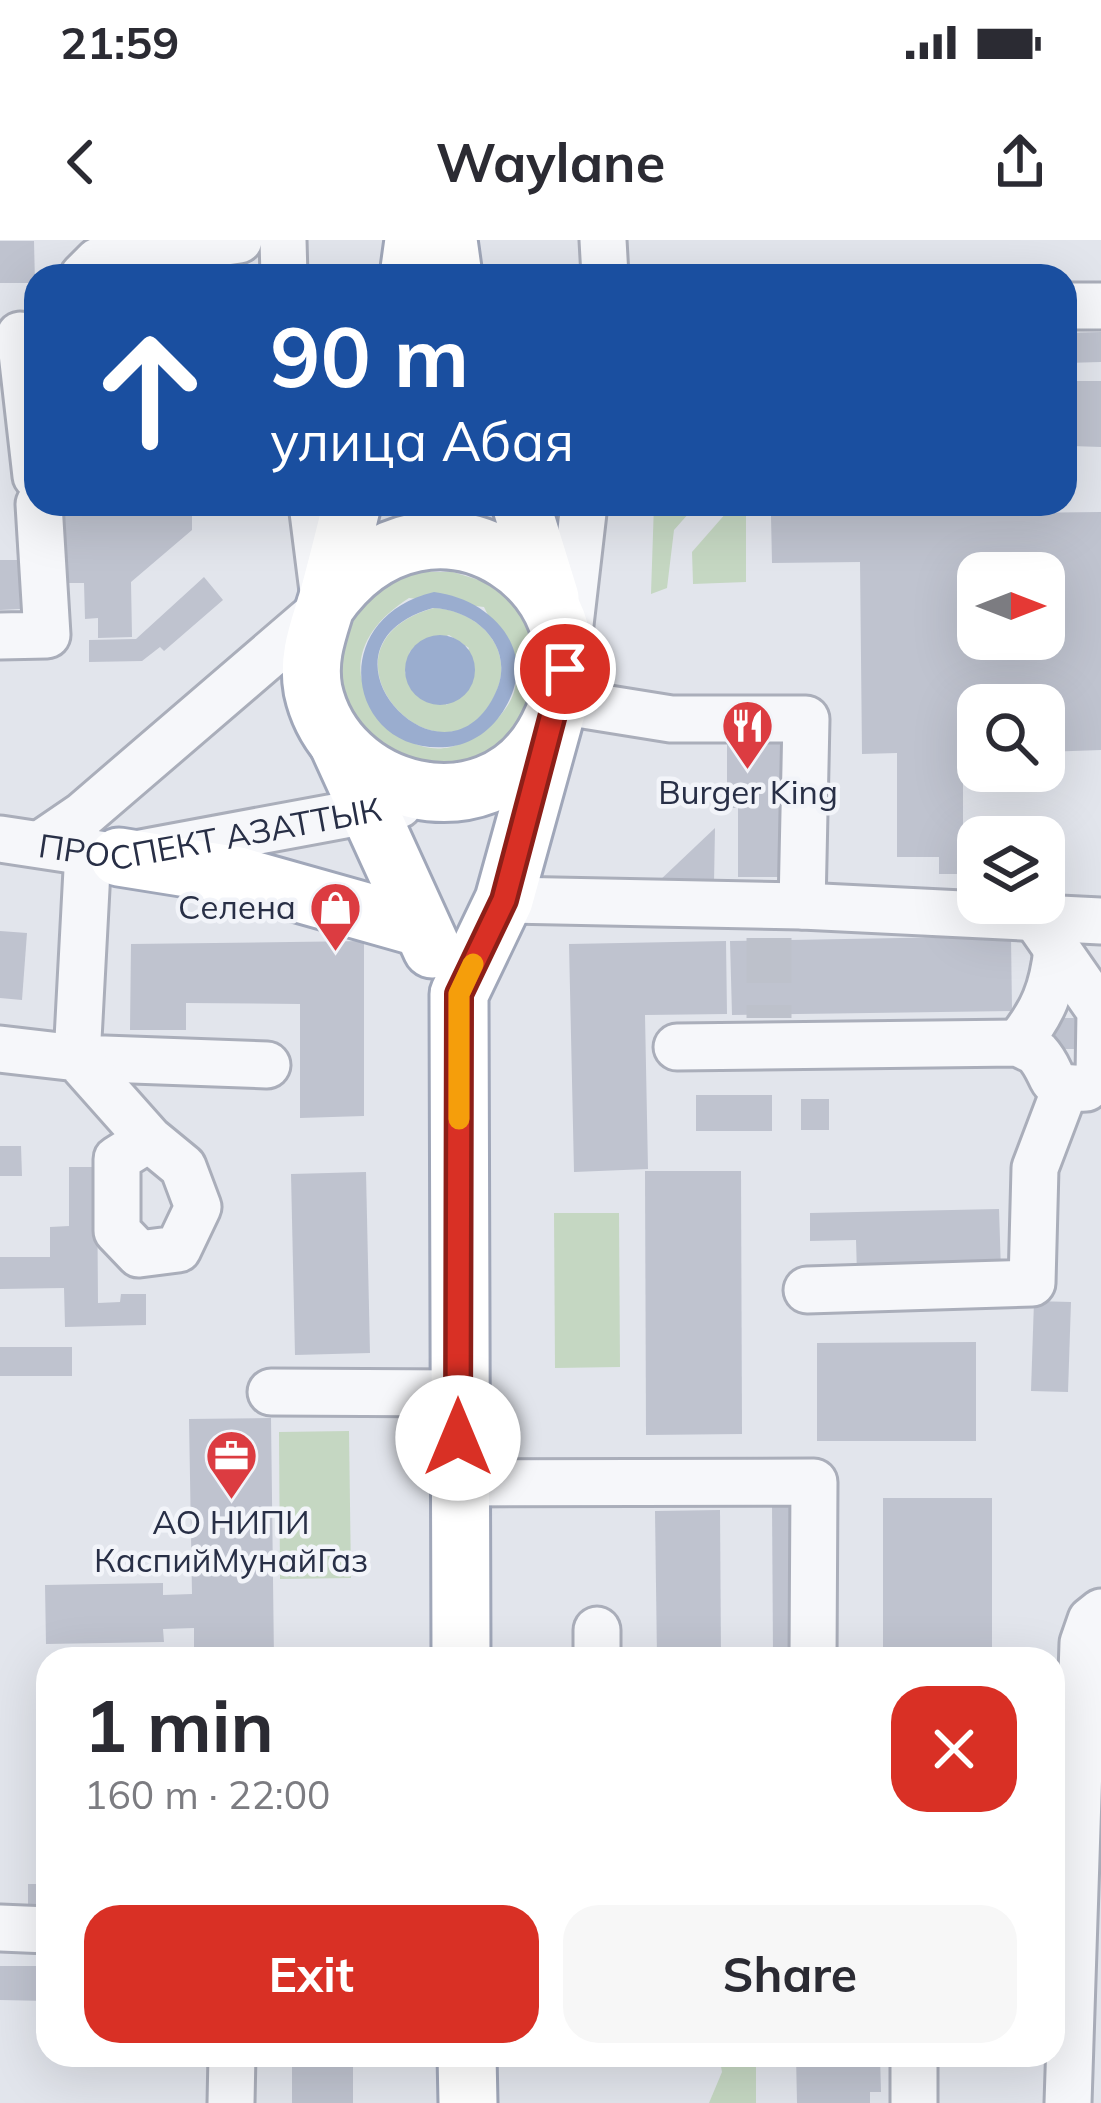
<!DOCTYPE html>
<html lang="en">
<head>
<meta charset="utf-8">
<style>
	body { margin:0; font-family:Mulish,sans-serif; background:#f7f7f7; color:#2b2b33; height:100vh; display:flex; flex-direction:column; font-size:45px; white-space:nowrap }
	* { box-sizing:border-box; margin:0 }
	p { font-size:39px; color:#7c7c81 }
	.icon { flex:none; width:66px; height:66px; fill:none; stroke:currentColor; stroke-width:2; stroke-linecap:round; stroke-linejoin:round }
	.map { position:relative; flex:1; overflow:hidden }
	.panel { position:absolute; left:36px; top:1407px; width:1029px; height:420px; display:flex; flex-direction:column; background:#fff; border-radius:36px; box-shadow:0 12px 48px #0002 }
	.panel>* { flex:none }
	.hud { position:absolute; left:24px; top:24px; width:1053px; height:252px; border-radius:36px; box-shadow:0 12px 48px #0002; background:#1a4fa0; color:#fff; overflow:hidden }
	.needle { width:78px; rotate:90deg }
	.buttons { position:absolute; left:957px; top:312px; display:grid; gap:24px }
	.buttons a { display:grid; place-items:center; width:108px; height:108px; border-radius:24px; background:#fff; box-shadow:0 12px 48px #0002; font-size:60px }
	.pin { position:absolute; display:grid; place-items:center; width:102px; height:102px; color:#fff; margin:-51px; border:6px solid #fff; border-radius:50%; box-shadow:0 3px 12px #0007 }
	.me { position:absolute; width:132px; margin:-66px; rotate:0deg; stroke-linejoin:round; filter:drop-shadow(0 0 9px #0008) }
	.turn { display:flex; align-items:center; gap:42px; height:252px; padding:0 48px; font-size:54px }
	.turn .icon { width:156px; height:156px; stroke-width:2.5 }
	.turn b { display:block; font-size:84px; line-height:102px }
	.round { display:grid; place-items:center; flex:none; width:126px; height:126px; border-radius:36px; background:#f7f7f7 }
	.summary { display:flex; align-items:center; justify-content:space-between; height:204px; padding:0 48px }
	h1 { font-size:72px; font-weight:700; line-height:90px }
	.action { display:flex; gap:24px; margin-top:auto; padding:24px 48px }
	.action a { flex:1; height:138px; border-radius:36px; background:#d93025; color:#fff; font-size:48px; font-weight:700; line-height:138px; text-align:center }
	.action a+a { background:#f7f7f7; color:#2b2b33 }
	.status { display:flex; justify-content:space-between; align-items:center; height:84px; padding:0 60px; background:#fff; direction:ltr }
	.status svg { height:33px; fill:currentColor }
	header { display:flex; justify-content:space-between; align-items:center; height:156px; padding:0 48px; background:#fff; font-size:54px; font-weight:700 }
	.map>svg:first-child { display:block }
	.green { fill:#c5d7c2; fill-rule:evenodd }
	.water { fill:#9aadcf; fill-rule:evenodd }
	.building { fill:#bfc3cf; fill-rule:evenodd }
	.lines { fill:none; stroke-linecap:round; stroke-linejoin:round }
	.minor-tunnel { stroke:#bdc1cb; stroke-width:45; stroke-dasharray:45 22; stroke-linecap:butt }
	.minor-casing { stroke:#aaaeba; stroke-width:51 }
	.major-casing { stroke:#a0a7b9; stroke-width:63 }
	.minor { stroke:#f6f7fa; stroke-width:45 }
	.major { stroke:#fff; stroke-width:57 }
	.route-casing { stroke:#8d1f18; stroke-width:30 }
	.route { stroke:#d93025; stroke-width:21 }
	.slow { stroke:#f59e0b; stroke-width:21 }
	.labels { text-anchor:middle; stroke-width:9; stroke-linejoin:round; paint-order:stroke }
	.poi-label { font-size:33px; fill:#282f46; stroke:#f2f4f9 }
	.street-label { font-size:33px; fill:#282f46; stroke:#f2f4f9 }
</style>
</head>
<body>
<div class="status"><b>21:59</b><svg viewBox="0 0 49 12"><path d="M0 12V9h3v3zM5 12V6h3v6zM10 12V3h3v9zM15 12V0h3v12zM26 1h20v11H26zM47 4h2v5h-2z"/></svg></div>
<header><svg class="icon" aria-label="back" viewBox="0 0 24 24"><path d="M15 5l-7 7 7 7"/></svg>Waylane<svg class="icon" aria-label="share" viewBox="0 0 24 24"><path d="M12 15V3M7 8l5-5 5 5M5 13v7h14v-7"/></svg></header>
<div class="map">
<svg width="1101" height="1863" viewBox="0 0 1101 1863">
	<rect width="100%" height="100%" fill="#e2e5ec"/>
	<g class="green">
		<path d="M654 264H697L674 290 667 348 651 354Z"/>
		<path d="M734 264H746V342L693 344 692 312Z"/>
		<path d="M419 332H453L485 342 511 362 530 390 538 422 536 454 502 508 442 531 381 513 343 461 338 427 345 395 362 366 388 344ZM409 358 484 367C492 384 514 418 516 435 518 457 501 479 484 489 474 495 463 504 451 507 428 512 408 504 392 488 342 442 354 393 409 358Z"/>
		<path d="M434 368C479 370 518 410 494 457 441 561 300 406 434 368ZM449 395 469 408 447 465 405 433 410 411Z"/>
		<path d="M554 973H619L620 1127 555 1128Z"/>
		<path d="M349 1191 351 1338 280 1339 279 1192Z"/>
		<path d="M719 1815H756V1863H709L722 1832Z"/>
	</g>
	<g class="water">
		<path d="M434 352C491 359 540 410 505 468 493 489 472 505 447 507 347 515 324 378 434 352ZM433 368C479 370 518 410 494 456 441 561 300 406 433 368Z"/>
		<circle cx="440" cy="430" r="35"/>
	</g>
	<g class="building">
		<path d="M0 1H34L35 43H0Z"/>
		<path d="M1101 92V122L1065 123V93Z"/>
		<path d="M1072 141H1101V207L1071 206Z"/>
		<path d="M57 264H192V290L131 342 132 397 98 398V378L85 379 84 343H58Z"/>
		<path d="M1101 272V510L1044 512V465H978V514L963 515V634H939V617H897V513L862 514 860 322 772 323 771 276ZM978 333H1044V399H978Z"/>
		<path d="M0 320H19L20 369 0 370Z"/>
		<path d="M204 337 223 360 164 411 160 407 142 421 89 422V400L136 399Z"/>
		<path d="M727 499H801V637H738V568H727Z"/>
		<path d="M715 588 714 643H657Z"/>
		<path d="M0 691 27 693 22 760 0 758Z"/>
		<path d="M1011 696 1012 771 732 775 730 701Z"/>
		<path d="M364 701V876L300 878V764L186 763V790H130L131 704Z"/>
		<path d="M726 701 727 774 645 775 648 929 574 932 569 704Z"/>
		<path d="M1048 778H1089L1090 809H1049Z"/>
		<rect x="696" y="855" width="76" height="36"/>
		<rect x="801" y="859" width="28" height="31"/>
		<path d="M0 906H21L22 936H0Z"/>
		<path d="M69 927H97L98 1063 120 1062 121 1054H146V1085L65 1087 64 1048 0 1049V1017H50V987L69 986Z"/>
		<path d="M645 931H741L742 1194 646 1195Z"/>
		<path d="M366 932 370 1113 295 1115 291 934Z"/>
		<path d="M999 969 1001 1031 857 1034 856 1000 810 1001V973Z"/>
		<path d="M1034 1061 1071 1062 1068 1152 1031 1151Z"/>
		<path d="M976 1102V1201H817V1103Z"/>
		<rect x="0" y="1107" width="72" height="29"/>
		<path d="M271 1178 274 1419H194V1388L163 1389 164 1402 46 1404 45 1345 163 1343V1355L192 1354 189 1179Z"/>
		<rect x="883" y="1258" width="109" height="161"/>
		<path d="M772 1263H801L802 1414H773Z"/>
		<path d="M720 1270 721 1419H657L655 1271Z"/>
		<rect x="28" y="1644" width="20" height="33"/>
		<path d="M0 1726H48V1761L0 1760Z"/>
		<rect x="292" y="1815" width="61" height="48"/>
		<path d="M796 1815H880L881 1852H870V1863H797Z"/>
	</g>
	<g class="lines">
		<path class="minor-tunnel" d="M769 698V778"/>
		<defs>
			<g id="minor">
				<path d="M283 0 284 36"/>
				<path d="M603 0 605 36"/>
				<path d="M83 36 98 21 239 0"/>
				<path d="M1065 66H1101"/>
				<path d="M20 95 36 236"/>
				<path d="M0 396 47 395 39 264"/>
				<path d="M568 402 584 264"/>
				<path d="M559 461 671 479H806L802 666"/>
				<path id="s1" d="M0 599 119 617 399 565"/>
				<path d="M42 603 83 575 325 367 312 264"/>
				<path d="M88 611 77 818 267 825"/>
				<path d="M504 660 802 666 1101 681"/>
				<path d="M1018 803C1043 773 1053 748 1057 709"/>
				<path d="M677 807 1018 803C1020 804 1035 811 1037 813 1058 836 1043 850 1086 848L1099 836 1100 771 1034 676"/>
				<path d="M0 809 77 818 149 899 183 927 198 967 178 1009 139 1014 117 991V919L149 899"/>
				<path d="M807 1050 1032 1043 1035 928 1065 849"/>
				<path d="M271 1152 458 1153"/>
				<path d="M459 1243 814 1242 813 1419"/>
				<path d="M597 1390V1419"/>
				<path d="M0 1688 48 1690"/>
				<path d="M914 1815V1863"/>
				<path d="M231 1863 232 1815"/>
				<path d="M1068 1863 1083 1403 1091 1380 1101 1372"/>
			</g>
			<g id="major">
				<path d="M448 0 453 36"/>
				<path d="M409 36 414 0"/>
				<path d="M521 264 550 358"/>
				<path d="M325 367C430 215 629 349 544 495 486 594 336 556 313 450 307 417 318 391 327 361 336 329 344 296 352 264"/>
				<path d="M339 505 432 709"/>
				<path d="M119 617 238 636 419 687"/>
				<path d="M461 1419 459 754 504 660 556 472"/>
				<path d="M467 1815 468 1863"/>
			</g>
		</defs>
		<use href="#minor" class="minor-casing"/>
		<use href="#major" class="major-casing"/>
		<use href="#minor" class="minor"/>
		<use href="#major" class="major"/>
	</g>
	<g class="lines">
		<defs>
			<path id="route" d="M458 1198 459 754 504 660 565 429"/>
		</defs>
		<use href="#route" class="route-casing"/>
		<use href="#route" class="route"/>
		<path class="slow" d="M459 879V754L473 724"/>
	</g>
	<defs>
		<symbol id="restaurant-pin" viewBox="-11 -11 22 30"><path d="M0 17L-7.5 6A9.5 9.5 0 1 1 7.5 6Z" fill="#dc3c41" stroke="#f2f4f9"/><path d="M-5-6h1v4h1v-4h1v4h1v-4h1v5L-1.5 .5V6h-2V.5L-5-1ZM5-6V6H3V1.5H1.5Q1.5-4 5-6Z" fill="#fff"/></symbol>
		<symbol id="shop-pin" viewBox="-11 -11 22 30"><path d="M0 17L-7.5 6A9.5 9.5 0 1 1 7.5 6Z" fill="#dc3c41" stroke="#f2f4f9"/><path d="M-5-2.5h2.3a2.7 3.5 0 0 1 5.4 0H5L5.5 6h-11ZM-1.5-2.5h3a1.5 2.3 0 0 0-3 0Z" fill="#fff"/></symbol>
		<symbol id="office-pin" viewBox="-11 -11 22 30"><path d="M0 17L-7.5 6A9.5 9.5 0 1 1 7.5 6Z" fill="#dc3c41" stroke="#f2f4f9"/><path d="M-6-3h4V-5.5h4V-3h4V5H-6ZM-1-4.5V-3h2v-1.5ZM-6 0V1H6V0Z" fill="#fff"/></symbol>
	</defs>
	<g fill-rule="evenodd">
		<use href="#restaurant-pin" x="718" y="456" width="59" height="81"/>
		<use href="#shop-pin" x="306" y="638" width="59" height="81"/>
		<use href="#office-pin" x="202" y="1186" width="59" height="81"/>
	</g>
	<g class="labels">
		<g class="poi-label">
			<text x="748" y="564">Burger King</text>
			<text x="296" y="679" text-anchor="end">Селена</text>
			<text x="231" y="1294">АО НИПИ<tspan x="231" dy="38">КаспийМунайГаз</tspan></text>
		</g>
		<g class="street-label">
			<text dy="12" stroke="none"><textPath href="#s1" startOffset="213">ПРОСПЕКТ АЗАТТЫК</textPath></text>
		</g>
	</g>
</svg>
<div class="buttons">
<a><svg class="needle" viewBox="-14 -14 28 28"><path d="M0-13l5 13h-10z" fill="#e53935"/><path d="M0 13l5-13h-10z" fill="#7c7c81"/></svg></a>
<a><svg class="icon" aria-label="search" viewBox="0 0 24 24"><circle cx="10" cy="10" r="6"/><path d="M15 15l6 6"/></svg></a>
<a><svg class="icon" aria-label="layers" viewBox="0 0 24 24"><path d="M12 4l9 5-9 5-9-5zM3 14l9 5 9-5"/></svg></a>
</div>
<div class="pin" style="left:565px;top:429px;background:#d93025"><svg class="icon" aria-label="arrive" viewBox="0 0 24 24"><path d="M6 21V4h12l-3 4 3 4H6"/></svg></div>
<svg class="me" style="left:458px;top:1198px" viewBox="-20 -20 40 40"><circle r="19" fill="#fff"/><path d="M0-13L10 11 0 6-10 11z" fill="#d93025"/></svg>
<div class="hud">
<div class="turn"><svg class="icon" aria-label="ahead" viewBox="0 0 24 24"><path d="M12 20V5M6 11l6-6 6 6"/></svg><div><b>90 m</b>улица Абая</div></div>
</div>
<section class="panel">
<div class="summary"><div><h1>1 min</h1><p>160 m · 22:00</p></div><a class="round" style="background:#d93025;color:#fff"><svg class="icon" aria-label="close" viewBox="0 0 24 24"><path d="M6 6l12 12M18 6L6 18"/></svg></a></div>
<div class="action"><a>Exit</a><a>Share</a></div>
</section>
</div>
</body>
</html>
